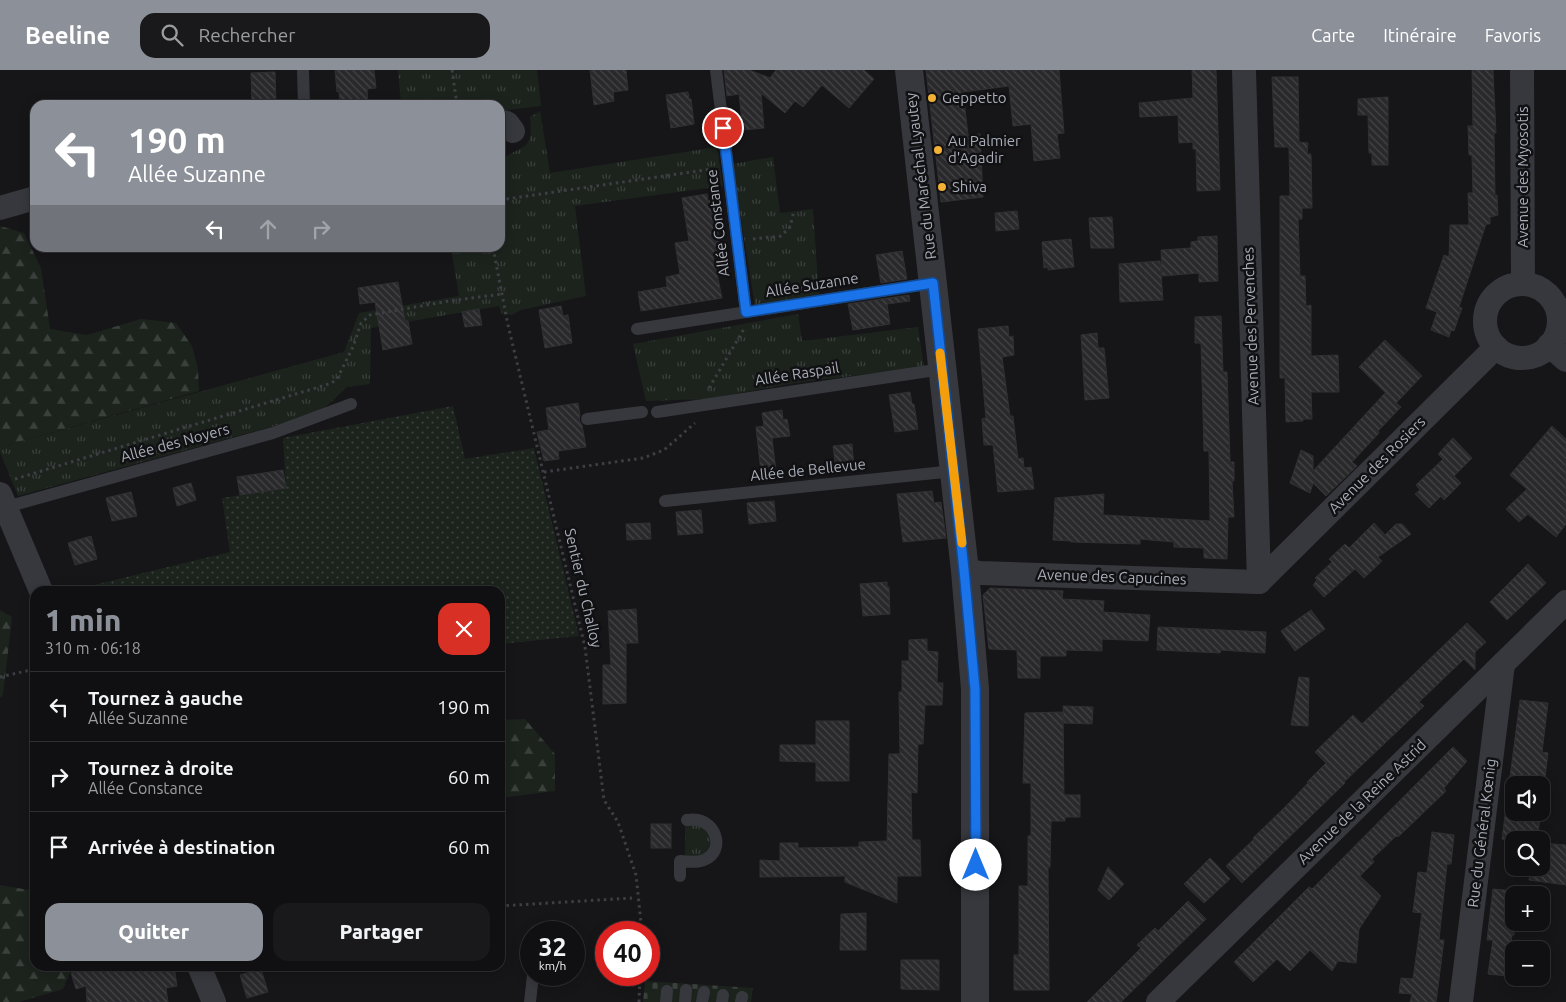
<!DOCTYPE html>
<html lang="fr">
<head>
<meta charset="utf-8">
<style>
	body { margin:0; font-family:Ubuntu,sans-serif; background:#19191b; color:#f1f3f6; height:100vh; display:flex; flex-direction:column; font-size:19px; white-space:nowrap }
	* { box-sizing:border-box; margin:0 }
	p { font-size:16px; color:#9c9d9f }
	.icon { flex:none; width:28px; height:28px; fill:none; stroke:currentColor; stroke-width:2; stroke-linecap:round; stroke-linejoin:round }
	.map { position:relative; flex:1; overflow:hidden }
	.drawer { position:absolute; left:30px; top:516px; width:475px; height:385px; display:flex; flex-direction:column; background:#101012; border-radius:15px; box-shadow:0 2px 12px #0003,0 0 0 1px #303032 }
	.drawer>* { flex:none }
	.top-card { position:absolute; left:30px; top:30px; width:475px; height:152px; border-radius:15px; box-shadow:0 2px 12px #0003,0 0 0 1px #303032; background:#8c9099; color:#fff; overflow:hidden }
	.controls { position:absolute; left:1505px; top:706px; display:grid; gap:10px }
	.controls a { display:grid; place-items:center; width:45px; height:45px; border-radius:10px; background:#101012; box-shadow:0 2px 12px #0003,0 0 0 1px #303032; font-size:25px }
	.speed { position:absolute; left:520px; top:851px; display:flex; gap:10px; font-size:25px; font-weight:700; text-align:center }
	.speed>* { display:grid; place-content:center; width:65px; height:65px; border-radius:50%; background:#101012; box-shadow:0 2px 12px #0003,0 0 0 1px #303032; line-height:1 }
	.speed small { font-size:12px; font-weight:400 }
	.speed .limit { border:8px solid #d22; background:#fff; color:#111 }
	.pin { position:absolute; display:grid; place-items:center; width:42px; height:42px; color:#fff; margin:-21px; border:2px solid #fff; border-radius:50%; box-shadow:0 1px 5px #0007 }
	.me { position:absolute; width:55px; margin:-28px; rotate:0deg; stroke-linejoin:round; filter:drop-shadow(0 0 4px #0008) }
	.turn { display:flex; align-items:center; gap:18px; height:105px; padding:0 15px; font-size:22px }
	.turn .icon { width:65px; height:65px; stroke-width:2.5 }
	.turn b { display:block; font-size:35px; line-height:42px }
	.lanes { display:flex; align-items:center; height:48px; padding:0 15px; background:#0003; justify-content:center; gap:25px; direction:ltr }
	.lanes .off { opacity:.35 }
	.round { display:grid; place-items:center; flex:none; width:52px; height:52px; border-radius:15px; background:#19191b }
	.headline { display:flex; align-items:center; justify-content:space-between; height:85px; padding:0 15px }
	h1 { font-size:30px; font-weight:800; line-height:38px; color:#8c9099 }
	.primary-button { display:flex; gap:10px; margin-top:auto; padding:10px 15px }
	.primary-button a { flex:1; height:58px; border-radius:15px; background:#8c9099; color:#fff; font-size:20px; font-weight:800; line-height:58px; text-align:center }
	.primary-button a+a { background:#19191b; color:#f1f3f6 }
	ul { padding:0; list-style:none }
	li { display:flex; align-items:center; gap:15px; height:70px; padding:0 15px; border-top:1px solid #303032 }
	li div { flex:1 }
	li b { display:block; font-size:19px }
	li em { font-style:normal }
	header { display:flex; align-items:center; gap:30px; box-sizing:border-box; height:70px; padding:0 25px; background:#8c9099; color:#fff }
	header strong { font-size:24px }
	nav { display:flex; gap:28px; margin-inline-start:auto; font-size:18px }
	.search { width:350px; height:45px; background:#19191b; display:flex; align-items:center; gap:12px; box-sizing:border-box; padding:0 18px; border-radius:15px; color:#9c9d9f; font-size:19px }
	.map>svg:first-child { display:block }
	.grass { fill:url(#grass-tufts) }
	.forest { fill:url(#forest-firs) }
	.cemetery { fill:url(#cemetery-stones) }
	.garden { fill:url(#garden-dots) }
	.building { fill:url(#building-back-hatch); stroke:#303034 }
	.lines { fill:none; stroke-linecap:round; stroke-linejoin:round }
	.path { stroke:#3d3f44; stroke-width:3; stroke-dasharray:2.5 4; stroke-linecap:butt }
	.service { stroke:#37383d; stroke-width:12 }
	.minor { stroke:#37383d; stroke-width:24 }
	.tertiary { stroke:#37383d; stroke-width:28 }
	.route-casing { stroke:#114b97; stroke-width:12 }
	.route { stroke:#1a73e8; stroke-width:9 }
	.slow { stroke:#f59e0b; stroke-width:9 }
	.poi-dot { fill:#f2b134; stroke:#111113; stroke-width:2 }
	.labels { text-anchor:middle; stroke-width:5; stroke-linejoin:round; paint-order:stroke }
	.poi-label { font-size:15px; fill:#a8adb8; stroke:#111113; text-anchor:start }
	.street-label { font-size:15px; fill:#a8adb8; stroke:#111113 }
</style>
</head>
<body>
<header>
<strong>Beeline</strong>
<div class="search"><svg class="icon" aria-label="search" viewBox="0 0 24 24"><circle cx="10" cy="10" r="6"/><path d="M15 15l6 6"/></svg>Rechercher</div>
<nav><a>Carte</a><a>Itinéraire</a><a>Favoris</a></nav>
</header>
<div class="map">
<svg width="1566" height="932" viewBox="0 0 1566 932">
	<defs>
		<pattern id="grass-tufts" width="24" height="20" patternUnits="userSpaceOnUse" patternTransform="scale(1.25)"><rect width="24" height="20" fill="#1c231d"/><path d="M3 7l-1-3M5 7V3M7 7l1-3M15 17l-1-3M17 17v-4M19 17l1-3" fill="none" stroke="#3a403c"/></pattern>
		<pattern id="forest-firs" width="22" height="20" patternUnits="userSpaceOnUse" patternTransform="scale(1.25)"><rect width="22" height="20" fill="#1c231d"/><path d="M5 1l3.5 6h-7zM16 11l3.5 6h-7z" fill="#3a403c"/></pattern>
		<pattern id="cemetery-stones" width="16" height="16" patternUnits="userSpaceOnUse" patternTransform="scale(1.25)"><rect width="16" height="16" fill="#1c231d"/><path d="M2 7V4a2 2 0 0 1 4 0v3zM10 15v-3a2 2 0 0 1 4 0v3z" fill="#3a403c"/></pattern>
		<pattern id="garden-dots" width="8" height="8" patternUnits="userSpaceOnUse" patternTransform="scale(1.25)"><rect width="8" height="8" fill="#1c231d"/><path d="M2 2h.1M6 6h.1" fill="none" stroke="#3a403c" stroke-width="1.8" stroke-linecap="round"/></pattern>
		<pattern id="building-back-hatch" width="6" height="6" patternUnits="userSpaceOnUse" patternTransform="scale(1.25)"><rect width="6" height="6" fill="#29292c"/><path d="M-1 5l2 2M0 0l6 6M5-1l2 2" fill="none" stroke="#454548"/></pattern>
	</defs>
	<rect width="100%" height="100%" fill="#161618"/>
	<g class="grass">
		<path d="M398 0H537L541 36 500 41V35H401Z"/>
		<path d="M540 41 550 103 717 77 723 116 575 136 586 226 521 240 512 245 502 244 499 236 371 258 370 314 347 317 329 334 314 345 18 426 0 382V377L344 282 359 243 459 226 451 178H500V89C526 75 534 79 530 47Z"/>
		<path d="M773 87 780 143 813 139 819 227 755 236 732 94Z"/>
		<path d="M798 244 802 271 918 257 924 297 795 313 706 329 646 331 633 274Z"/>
		<path d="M699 753 712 768 707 785 688 787 685 785V755Z"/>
	</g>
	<g class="forest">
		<path d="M0 156 24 163 41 198 50 259 87 265 141 249 176 253 192 276 198 299 199 321 0 377Z"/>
		<path d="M0 540 12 547 3 625 0 628Z"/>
		<path d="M525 649 555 684V721L500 728V650Z"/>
		<path d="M0 815 35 821V896H73L63 919 19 932H0Z"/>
	</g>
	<path class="cemetery" d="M645 911 753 918 751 932H643Z"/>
	<path class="garden" d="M453 336 465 389 534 378 579 566 500 574V521H69L230 482 222 428 286 418 283 368Z"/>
	<g class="building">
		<path d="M335 0H374L376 18 367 19 368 35H340L339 21 337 22Z"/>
		<path d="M590 0H626L628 20 613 22 614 31 594 35Z"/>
		<path d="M724 0H749L770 8 776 0H864L874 9 849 38 822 15 803 37 795 31 785 43 761 23 764 58 743 60 739 24 727 26Z"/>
		<path d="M926 0H1059L1064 63 1057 64 1060 88 1034 91 1031 54 1013 56 1009 16 963 22 968 65 980 64 983 127 941 132Z"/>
		<path d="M1192 0H1216L1220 120 1197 121 1196 79H1193V72L1179 73 1178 45 1140 47 1139 33 1193 28Z"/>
		<path d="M1472 0H1493L1496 63H1494L1495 125H1497L1498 145 1490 147V154H1486L1459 237 1462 238 1458 249 1454 261 1451 260 1449 267 1431 260 1437 242 1426 238 1444 185 1449 187 1450 155H1469L1468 123H1473L1472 85H1469L1468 56H1473Z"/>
		<path d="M275 2 276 35H252L251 3Z"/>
		<path d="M1272 7H1298L1299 72 1308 73 1307 84H1311L1312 138H1302V149H1298L1300 206H1305L1306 236 1311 235V286L1338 285 1339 322H1311L1312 349H1303V351L1286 352 1285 308H1280V126H1290L1289 77H1275Z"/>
		<path d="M688 22 689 29H691L694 54 671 58 666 25Z"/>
		<path d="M1388 27V95H1372V83H1369L1368 45H1358V29Z"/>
		<path d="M707 124 708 131 714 130 719 172 716 173 718 183 713 184 722 228 641 241 638 222 667 217 666 207 680 204 675 173 689 171 682 128Z"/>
		<path d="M1017 141 1019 159 996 161 995 143Z"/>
		<path d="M1112 147 1114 178H1091L1089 148Z"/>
		<path d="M1217 166 1218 211 1199 212V203L1162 206 1161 180 1191 178V172L1198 171V167Z"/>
		<path d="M1071 169 1074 197 1048 200V197L1044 198 1042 172Z"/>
		<path d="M902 181 907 209 881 213 876 185Z"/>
		<path d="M1160 191 1163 230 1120 232 1119 194Z"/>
		<path d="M398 212 405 251H408L412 274 383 280 375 232 360 234 358 218Z"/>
		<path d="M909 225 910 231 887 234 890 254 853 260 848 234Z"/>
		<path d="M561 236 563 246 568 245 572 273 545 278 539 240Z"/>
		<path d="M479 239 482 255 465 257 462 242Z"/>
		<path d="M1221 246 1223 302H1227L1230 392H1234V411H1232L1234 447H1228L1227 489 1204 488V478L1174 477V472L1140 469V474L1071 472V471L1053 470 1055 428 1104 424 1103 445 1210 451 1209 381H1204L1201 273H1195V247Z"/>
		<path d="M1008 256 1009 267 1013 266 1014 285 1002 287 1010 346H1013L1018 389 1023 388 1024 398 1031 397 1034 419 998 422 993 375H984L982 349 986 348 978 259Z"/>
		<path d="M1097 263 1098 278H1104L1109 328 1085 330 1081 265Z"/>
		<path d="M1385 270 1422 306 1396 333 1359 297Z"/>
		<path d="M910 322 912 334H914L918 359 895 362 889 325Z"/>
		<path d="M1385 323 1401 337 1378 361 1379 363 1352 392 1357 396 1326 426 1313 413 1310 423 1290 413 1301 380 1313 386V401Z"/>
		<path d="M578 333 580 345 579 350 582 355 586 377 558 381 559 389 544 391 537 362 549 360 546 338Z"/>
		<path d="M782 340 783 350 787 349 790 366 772 368 776 401 761 402 756 357 764 356 762 343Z"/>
		<path d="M1552 356 1566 369V454L1556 467 1528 444 1519 452 1506 439 1527 419 1510 405Z"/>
		<path d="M1453 368 1472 388 1454 406 1461 413 1444 430 1441 426 1429 438 1415 424 1420 420 1416 415 1443 389 1438 384Z"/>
		<path d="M852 374 854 398 836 400 833 376Z"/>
		<path d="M283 400 286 418 240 425 237 407Z"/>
		<path d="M191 413 196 430 177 436 173 418Z"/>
		<path d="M932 421 934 433 941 432 946 468 903 472 897 424Z"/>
		<path d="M131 422 137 446 112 451 106 428Z"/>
		<path d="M774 431 776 451 749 454 747 433Z"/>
		<path d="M701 440 703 463 678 465 676 442Z"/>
		<path d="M650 453 651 469 627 470 626 454Z"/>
		<path d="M1374 453 1385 465 1396 454H1402L1411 464 1378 487 1382 491 1364 508 1355 499 1324 527 1313 515 1317 510 1315 508 1332 492 1329 489 1345 474 1349 478Z"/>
		<path d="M91 466 97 489 75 495 68 473Z"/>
		<path d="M1528 494 1546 513 1507 550 1490 532Z"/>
		<path d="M887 512V517H889L890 544 863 546 860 514Z"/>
		<path d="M990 518 1063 521 1062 529 1104 531 1103 542 1150 545 1148 571 1102 569V581L1066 580V586H1040V608H1018L1017 580 989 579 983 525Z"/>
		<path d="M636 539 638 573H626V633L603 634V595H611L608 541Z"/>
		<path d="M1311 540 1325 559 1295 581 1281 561Z"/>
		<path d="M1467 553 1486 572 1475 582V600L1464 589 1419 632 1424 636 1344 712 1345 713 1242 813 1226 796 1254 769 1253 768 1285 737 1308 713 1307 712 1326 693 1315 682 1353 645 1362 654Z"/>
		<path d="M1158 557 1266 562 1265 583 1221 580 1220 583 1157 580Z"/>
		<path d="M927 569V581L938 582 937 613H943L942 635H925L923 674H918L917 723 911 722 912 770H920L921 806H897V833L845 812V806L760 807V790L780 791V773H798V778L859 777V772L887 771 889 684H900L899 622H902V591H909V570Z"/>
		<path d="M1299 607 1309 608 1308 656 1291 655Z"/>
		<path d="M1520 630 1548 633 1542 682 1548 683 1541 739V715H1514V742H1541L1537 770 1514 771 1502 769Z"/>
		<path d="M1063 636 1093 637 1092 654 1064 653Z"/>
		<path d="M1063 642 1064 725H1080V747H1065V751H1051L1050 797H1048L1049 920H1014V885H1019V816H1028V766H1031V713H1023L1025 643Z"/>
		<path d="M816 651H849V711H816V692L780 691V675H816Z"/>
		<path d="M1453 677 1467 691 1444 718 1446 721 1398 767 1396 766 1372 789 1374 792 1360 806 1381 826 1359 859 1356 893 1338 891 1332 901 1310 880 1290 901 1277 889 1253 912 1234 892 1309 817 1312 819Z"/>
		<rect x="651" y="754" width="20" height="24"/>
		<path d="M1432 762 1454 765 1451 794H1447L1439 870H1444L1436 932H1410L1412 924 1399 923 1401 908 1413 909 1422 843 1413 842 1418 802 1427 803Z"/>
		<path d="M1541 773 1566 775V815L1529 810 1531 798H1541Z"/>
		<path d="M1210 788 1230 809 1204 833 1184 814Z"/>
		<path d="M1108 797 1124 814 1109 830 1098 820Z"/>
		<path d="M1493 819 1514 821V865H1512L1507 906 1488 904 1493 870H1487Z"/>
		<path d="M1188 831 1206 849 1121 932H1087L1141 878 1137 875 1155 858 1158 861Z"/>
		<path d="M866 843V880H840L841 844Z"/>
		<path d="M901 890H939V920L901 919Z"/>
		<path d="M95 896H99L100 900 118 896H174L177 916 166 918 168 932H87L86 916 76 919 71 903Z"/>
		<path d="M261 899 268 922 247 928 240 905Z"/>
	</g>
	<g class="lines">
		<g class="path">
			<path d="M452 0 457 35"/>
			<path d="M500 130 712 99"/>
			<path d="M753 169 781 166 790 157 794 141"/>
			<path d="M493 178 508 255 585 577 604 730 618 752 636 805 642 862"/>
			<path d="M709 318 744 259"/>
			<path d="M544 402 643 388 664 380 695 353"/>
			<path d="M15 409 332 313 338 307 353 277 361 253 370 245 449 231 502 224"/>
			<path d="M0 607 35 599"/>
			<path d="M500 836 632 828"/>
			<path d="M223 899 231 896"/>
			<path d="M639 932 640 905"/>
		</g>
		<g class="service">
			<path d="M303 0 304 35"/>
			<path d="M716 0 746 242"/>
			<path d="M637 259 933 213"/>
			<path d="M657 342 942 299"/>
			<path d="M587 349 642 342"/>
			<path d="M665 431 954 401"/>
			<path d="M6 437 273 363 351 334"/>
			<path d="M680 806V791C688 792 697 793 704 790 727 781 716 745 687 750"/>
			<path d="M530 932 533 905"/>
			<path d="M666 932 667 921"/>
			<path d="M685 932 686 920"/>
			<path d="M702 932 704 922"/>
			<path d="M722 932 723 925"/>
			<path d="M741 932 742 927"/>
		</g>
		<g class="minor">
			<path d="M1244 0 1259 512"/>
			<path d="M1522 0 1523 214"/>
			<path d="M500 51 507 53 513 61"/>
			<path d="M0 138 35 128"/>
			<circle cx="1522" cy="251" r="37"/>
			<path d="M1549 275 1566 290"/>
			<path d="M0 424 41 521"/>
			<path d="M965 501 980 503 1259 512"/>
			<path d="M1259 512 1496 277"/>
			<path d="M199 896 214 932"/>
			<path d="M1158 932 1566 532"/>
			<path d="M1461 932 1503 594"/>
		</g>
		<path class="tertiary" d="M909 0 965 501 975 619V932"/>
	</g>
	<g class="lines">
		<defs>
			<path id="route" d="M723 58 746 242 933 213 964 500 975 619 976 795"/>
		</defs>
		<use href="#route" class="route-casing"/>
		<use href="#route" class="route"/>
		<path class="slow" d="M940 283 962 473"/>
	</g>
	<g class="poi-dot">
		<circle cx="932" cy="28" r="5"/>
		<circle cx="938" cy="80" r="5"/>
		<circle cx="942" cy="117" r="5"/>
	</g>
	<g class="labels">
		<g class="poi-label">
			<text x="942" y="33">Geppetto</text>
			<text x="948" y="76">Au Palmier<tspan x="948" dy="17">d'Agadir</tspan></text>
			<text x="952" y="122">Shiva</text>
		</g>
		<g class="street-label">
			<text transform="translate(921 106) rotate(-97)" y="5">Rue du Maréchal Lyautey</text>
			<text transform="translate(1523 107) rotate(-90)" y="5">Avenue des Myosotis</text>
			<text transform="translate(718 153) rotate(-97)" y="5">Allée Constance</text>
			<text transform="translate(812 215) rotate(-9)" y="5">Allée Suzanne</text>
			<text transform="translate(1251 256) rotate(-92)" y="5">Avenue des Pervenches</text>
			<text transform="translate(797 304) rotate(-9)" y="5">Allée Raspail</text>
			<text transform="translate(175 373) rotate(-15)" y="5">Allée des Noyers</text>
			<text transform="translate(1377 395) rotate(-45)" y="5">Avenue des Rosiers</text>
			<text transform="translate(808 400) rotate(-6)" y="5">Allée de Bellevue</text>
			<text transform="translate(1112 507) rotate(2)" y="5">Avenue des Capucines</text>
			<text transform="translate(583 518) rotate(77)" y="5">Sentier du Challoy</text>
			<text transform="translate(1362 732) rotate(-44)" y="5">Avenue de la Reine Astrid</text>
			<text transform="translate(1482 763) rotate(-83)" y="5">Rue du Général Kœnig</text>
		</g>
	</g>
</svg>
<div class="controls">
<a><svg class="icon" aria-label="sound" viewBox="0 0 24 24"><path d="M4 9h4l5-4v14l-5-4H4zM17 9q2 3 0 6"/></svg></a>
<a><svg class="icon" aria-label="search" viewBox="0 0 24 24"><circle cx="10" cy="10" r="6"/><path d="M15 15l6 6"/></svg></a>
<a>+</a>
<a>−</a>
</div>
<div class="speed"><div>32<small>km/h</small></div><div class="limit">40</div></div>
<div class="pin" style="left:723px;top:58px;background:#d93025"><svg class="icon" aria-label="arrive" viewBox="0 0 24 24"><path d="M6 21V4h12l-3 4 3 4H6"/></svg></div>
<svg class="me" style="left:976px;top:795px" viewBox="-20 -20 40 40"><circle r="19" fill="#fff"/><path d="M0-13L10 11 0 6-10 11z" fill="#1a73e8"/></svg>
<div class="top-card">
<div class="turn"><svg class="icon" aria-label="left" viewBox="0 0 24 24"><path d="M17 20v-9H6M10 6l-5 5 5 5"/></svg><div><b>190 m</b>Allée Suzanne</div></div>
<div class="lanes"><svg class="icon" aria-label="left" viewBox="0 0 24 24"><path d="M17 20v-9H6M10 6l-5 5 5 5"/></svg><svg class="icon off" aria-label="ahead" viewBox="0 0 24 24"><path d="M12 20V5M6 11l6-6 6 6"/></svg><svg class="icon off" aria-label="right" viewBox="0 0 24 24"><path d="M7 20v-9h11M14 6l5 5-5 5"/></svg></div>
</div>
<section class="drawer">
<div class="headline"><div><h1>1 min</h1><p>310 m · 06:18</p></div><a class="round" style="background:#d93025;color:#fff"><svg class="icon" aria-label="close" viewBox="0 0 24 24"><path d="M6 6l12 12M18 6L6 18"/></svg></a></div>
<ul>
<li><svg class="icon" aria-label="left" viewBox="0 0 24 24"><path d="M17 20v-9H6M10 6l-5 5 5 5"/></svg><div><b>Tournez à gauche</b><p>Allée Suzanne</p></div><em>190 m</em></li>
<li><svg class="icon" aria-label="right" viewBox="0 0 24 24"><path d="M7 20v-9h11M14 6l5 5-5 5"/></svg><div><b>Tournez à droite</b><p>Allée Constance</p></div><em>60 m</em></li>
<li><svg class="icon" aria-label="arrive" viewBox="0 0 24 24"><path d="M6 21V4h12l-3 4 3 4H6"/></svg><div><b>Arrivée à destination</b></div><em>60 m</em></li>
</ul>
<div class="primary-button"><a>Quitter</a><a>Partager</a></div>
</section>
</div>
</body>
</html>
